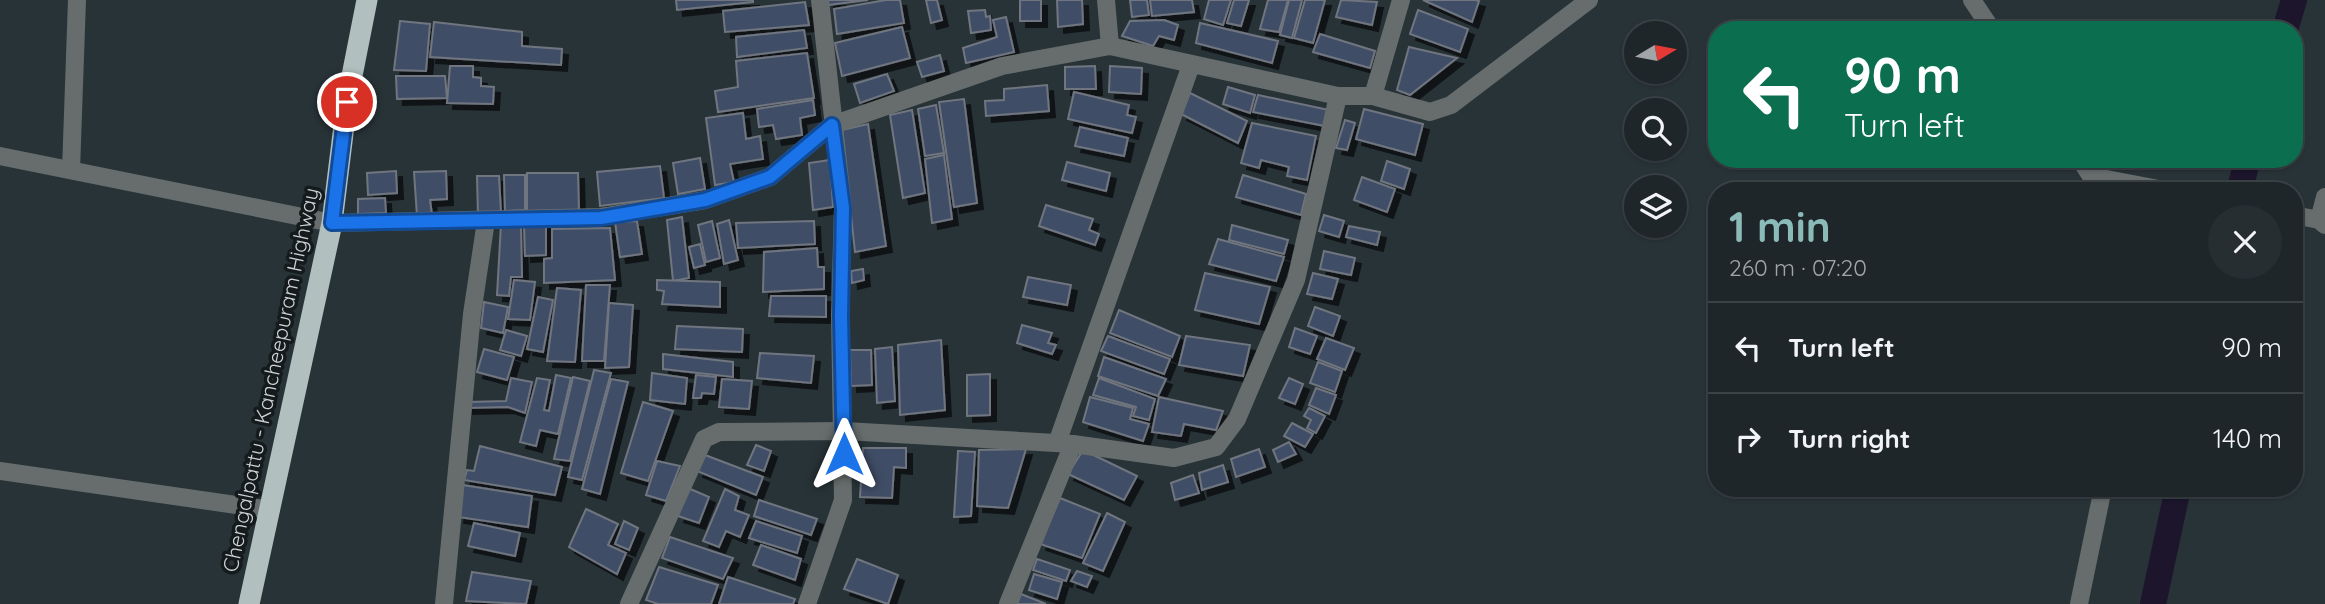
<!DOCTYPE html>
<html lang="en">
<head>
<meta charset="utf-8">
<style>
	body { margin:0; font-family:Quicksand,sans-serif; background:#262e32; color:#f1f3f6; height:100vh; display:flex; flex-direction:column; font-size:26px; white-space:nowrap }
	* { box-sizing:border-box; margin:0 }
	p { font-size:23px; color:#a1a5a8 }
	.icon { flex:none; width:38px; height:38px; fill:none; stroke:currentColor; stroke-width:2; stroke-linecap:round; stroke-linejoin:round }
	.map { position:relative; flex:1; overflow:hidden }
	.details { position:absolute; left:1708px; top:182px; width:595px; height:315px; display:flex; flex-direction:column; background:#1e262a; border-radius:28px; box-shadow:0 2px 5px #0004,0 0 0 2px #3c4347 }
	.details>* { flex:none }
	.guide { position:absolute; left:1708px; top:21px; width:595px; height:147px; border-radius:28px; box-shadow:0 2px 5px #0004,0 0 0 2px #3c4347; background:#0b6e4f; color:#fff; overflow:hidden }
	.needle { width:46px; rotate:80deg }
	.tools { position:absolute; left:1624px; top:21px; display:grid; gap:14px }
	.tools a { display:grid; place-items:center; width:63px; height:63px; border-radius:50%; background:#1e262a; box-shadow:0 2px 5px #0004,0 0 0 2px #3c4347; font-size:35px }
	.pin { position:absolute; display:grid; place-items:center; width:60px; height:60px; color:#fff; margin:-30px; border:4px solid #fff; border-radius:50%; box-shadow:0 2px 7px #0007 }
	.me { position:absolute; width:77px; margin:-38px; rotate:0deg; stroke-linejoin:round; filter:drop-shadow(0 0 5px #0008) }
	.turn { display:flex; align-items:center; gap:24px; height:147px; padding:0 21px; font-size:32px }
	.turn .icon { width:91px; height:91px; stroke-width:2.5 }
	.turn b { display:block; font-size:49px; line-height:60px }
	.round { display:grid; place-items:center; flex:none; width:74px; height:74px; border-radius:37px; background:#262e32 }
	.summary { display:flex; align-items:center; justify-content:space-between; height:119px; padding:0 21px }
	h1 { font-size:42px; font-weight:700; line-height:52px; color:#8bbbb9 }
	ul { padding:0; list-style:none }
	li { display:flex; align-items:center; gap:21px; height:91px; padding:0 21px; border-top:2px solid #3c4347 }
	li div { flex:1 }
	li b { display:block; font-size:26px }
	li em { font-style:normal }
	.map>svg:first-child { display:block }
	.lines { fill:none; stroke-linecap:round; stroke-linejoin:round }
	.canal { stroke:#1c152c; stroke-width:26 }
	.building { fill:#3f4e66; stroke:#6f757f; stroke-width:2; filter:url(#shadow) }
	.minor { stroke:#676d6d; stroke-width:18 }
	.highway { stroke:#b1c0bf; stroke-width:21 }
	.route-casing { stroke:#114b97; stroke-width:18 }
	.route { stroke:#1a73e8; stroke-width:12 }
	.labels { text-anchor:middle; stroke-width:7; stroke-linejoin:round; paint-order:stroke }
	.street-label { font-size:21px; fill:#cdd4d7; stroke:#151a1c }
</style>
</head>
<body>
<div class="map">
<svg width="2325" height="604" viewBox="0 0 2325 604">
	<defs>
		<filter id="shadow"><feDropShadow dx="6" dy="6" stdDeviation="0" flood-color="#0009"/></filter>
	</defs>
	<rect width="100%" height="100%" fill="#283338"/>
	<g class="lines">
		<g class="canal">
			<path d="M2285 30 2294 0"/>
			<path d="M2239 191 2248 159"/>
			<path d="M2153 604 2178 488"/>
		</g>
	</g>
	<g class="building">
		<path d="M676 0H753V2L677 10Z"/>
		<path d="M828 0H868L828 5Z"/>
		<path d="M886 0H900L904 23 837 34 834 9Z"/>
		<path d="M926 0H937L942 20 931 23Z"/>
		<rect x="1020" y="0" width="21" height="21"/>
		<path d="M1057 0H1082L1083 24 1058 27Z"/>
		<path d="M1130 0H1147L1149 15 1132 17Z"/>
		<path d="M1150 0H1192L1194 12 1152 16Z"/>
		<path d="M1209 0H1231L1223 25 1204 19Z"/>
		<path d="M1234 0H1249L1241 26 1227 23Z"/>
		<path d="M1268 0H1288L1279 32 1260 29Z"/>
		<path d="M1289 0H1302L1292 38 1280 35Z"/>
		<path d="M1305 0H1325L1313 43 1294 38Z"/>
		<path d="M1341 0 1377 2 1372 25 1336 17Z"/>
		<path d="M1423 0H1475L1479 1 1472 22Z"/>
		<path d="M805 2 809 25 725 32 723 11Z"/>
		<path d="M985 10 986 17 990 16 991 30 971 33 968 11Z"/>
		<path d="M1418 10 1468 29 1460 52 1410 34Z"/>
		<path d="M1006 17 1014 52 966 63 963 48 997 37 993 20Z"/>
		<path d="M1164 20 1178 25 1174 40 1159 36 1153 46 1122 36 1130 21Z"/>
		<path d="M400 21 430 24 426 71 394 70Z"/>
		<path d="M434 22 522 32V46L562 49 561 65 430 57Z"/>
		<path d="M1200 23 1278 41 1272 63 1196 43Z"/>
		<path d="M902 27 910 58 842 76 835 43Z"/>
		<path d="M804 30 807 48 737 57 736 37Z"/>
		<path d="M1320 34 1375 51 1370 68 1313 52Z"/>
		<path d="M1409 47 1457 58 1410 95 1397 90Z"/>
		<path d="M807 53 814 98 718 112 715 91 738 87 736 61Z"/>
		<path d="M940 55 944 71 922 77 917 62Z"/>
		<path d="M450 66H473V77L481 78V86L494 87 493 104 447 103Z"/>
		<path d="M1095 66 1096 89H1065V67Z"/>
		<path d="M1110 66 1142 68 1141 94 1109 92Z"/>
		<path d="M887 74 894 91 860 103 854 84Z"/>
		<path d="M396 76H445L447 98 397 99Z"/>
		<path d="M1047 85 1049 111 986 116 985 101 1004 100V89Z"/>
		<path d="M1228 87 1255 95 1250 113 1223 104Z"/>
		<path d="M1074 92 1129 105 1127 115 1136 117 1132 133 1068 119Z"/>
		<path d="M1190 93 1247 121 1238 143 1181 114Z"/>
		<path d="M1258 95 1329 110 1325 126 1253 112Z"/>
		<path d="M964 99 977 203 954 207 939 102Z"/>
		<path d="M813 100 815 115 800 118 802 135 776 139 773 125 759 127 757 109Z"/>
		<path d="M936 105 944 153 925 156 918 109Z"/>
		<path d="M1364 109 1423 124 1415 155 1356 139Z"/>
		<path d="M912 110 925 193 903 198 890 115Z"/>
		<path d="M743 113 746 139 760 136 763 159 730 164 734 182 715 185 706 118Z"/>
		<path d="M1345 120 1355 123 1347 150 1336 148Z"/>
		<path d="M1252 123 1316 136 1307 180 1287 176 1289 167 1261 160 1259 168 1241 163Z"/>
		<path d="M868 124 886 246 855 252 842 130Z"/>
		<path d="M1080 127 1128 138 1124 156 1075 146Z"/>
		<path d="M944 155 952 219 932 223 925 159Z"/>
		<path d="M700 158 705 189 678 194 673 163Z"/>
		<path d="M830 160 833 207 813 210 809 163Z"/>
		<path d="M1387 161 1410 169 1404 189 1381 181Z"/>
		<path d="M1067 162 1110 173 1106 191 1062 180Z"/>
		<path d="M660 166 664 198 600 206 597 172Z"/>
		<path d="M396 171 397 193 368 195 367 173Z"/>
		<path d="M446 171 447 199 430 200 432 215 417 216 414 172Z"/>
		<path d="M527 173H578L579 211 527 212Z"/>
		<path d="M504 175H525V210L505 211Z"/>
		<path d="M1243 175 1306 194 1301 215 1236 197Z"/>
		<path d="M477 176H499L501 213 478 216Z"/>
		<path d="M1362 177 1395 189 1387 212 1354 200Z"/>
		<path d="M385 198 386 213 358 214V199Z"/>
		<path d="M1046 205 1093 219 1089 230 1099 234 1095 245 1039 226Z"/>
		<path d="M1324 215 1344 221 1339 237 1319 231Z"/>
		<path d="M682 217 689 278 673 281 667 220Z"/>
		<path d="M729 220 738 260 724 264 717 224Z"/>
		<path d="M637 221 642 254 620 257 615 222Z"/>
		<path d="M712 221 720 258 706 262 698 225Z"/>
		<path d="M814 221 815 244 738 248 736 223Z"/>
		<path d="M546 223V255L525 256 524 224Z"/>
		<path d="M501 224 521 225 522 277H511L509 296 497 295Z"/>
		<path d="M1232 225 1288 240 1284 254 1229 240Z"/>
		<path d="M1349 226 1380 232 1377 245 1346 237Z"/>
		<path d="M610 228 615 280 544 283V259L552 258V229Z"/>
		<path d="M1218 239 1284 257 1276 281 1209 264Z"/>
		<path d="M700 244 705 265 694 268 689 247Z"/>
		<path d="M817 248 818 267H824V289L763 292 764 252Z"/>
		<path d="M1324 251 1355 258 1351 275 1320 269Z"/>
		<path d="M863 269 864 280 852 283 851 271Z"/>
		<path d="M1205 273 1270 287 1259 324 1195 310Z"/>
		<path d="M1313 273 1338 279 1332 299 1307 294Z"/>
		<path d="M1028 277 1071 285 1067 305 1023 297Z"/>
		<path d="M514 280 535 282 530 320 508 319Z"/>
		<path d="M657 280 720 282V307L662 304 664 291 657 290Z"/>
		<path d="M586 285H610L604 361H582Z"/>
		<path d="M557 288 581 290 575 362 547 361Z"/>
		<path d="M771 296H826V317L769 316Z"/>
		<path d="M538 297 553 300 543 352 527 349Z"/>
		<path d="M484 302 508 307 503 333 481 328Z"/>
		<path d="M609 303 633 305 629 367 605 368Z"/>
		<path d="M1315 307 1340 316 1333 336 1308 326Z"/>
		<path d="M1119 310 1180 336 1172 357 1110 333Z"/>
		<path d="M1022 325 1052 333 1048 343 1056 345 1052 354 1017 343Z"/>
		<path d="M677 326 743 329 742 352 675 349Z"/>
		<path d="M1295 328 1317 336 1310 354 1289 347Z"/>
		<path d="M506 330 527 336 521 356 500 350Z"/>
		<path d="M1108 336 1170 359 1164 374 1101 351Z"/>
		<path d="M1186 336 1250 345 1243 376 1179 365Z"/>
		<path d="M1326 338 1354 348 1345 370 1317 359Z"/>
		<path d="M941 340 945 410 900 415 898 345Z"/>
		<path d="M892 347 895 401 877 403 875 349Z"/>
		<path d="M484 349 514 357 507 380 477 372Z"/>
		<path d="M850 350H871L872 385 851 386Z"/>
		<path d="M760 353 814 356 811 383 757 378Z"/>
		<path d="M663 354 733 362V377L663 369Z"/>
		<path d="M1104 357 1166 379 1158 396 1098 376Z"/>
		<path d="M1318 362 1342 371 1335 392 1310 383Z"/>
		<path d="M594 370 611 373 582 480 568 477Z"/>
		<path d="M652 373 687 378 685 404 650 400Z"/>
		<path d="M990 374V415L967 416V375Z"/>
		<path d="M556 375 571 378 558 434 540 430 536 446 520 442 537 378 550 380 544 410 549 411Z"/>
		<path d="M696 375 716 377 714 394 702 393 701 398H693Z"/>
		<path d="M573 377 590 381 570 461 554 459Z"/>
		<path d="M511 378 532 382 525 413 508 407 467 408V402L506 401Z"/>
		<path d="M1099 378 1155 399 1149 420 1133 416 1136 407 1093 395Z"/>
		<path d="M1289 378 1303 384 1295 404 1279 398Z"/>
		<path d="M611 379 628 382 600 494 582 489Z"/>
		<path d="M722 379 752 381 749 409 719 407Z"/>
		<path d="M1316 388 1336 395 1329 414 1309 405Z"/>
		<path d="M1090 397 1133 408 1130 419 1149 424 1143 441 1083 422Z"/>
		<path d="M1159 397 1223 411 1216 430 1184 424 1181 436 1152 432Z"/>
		<path d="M643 402 673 411 648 481 621 473Z"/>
		<path d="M1309 408 1325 416 1316 433 1307 428 1311 420 1304 416Z"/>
		<path d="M1292 423 1313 434 1305 447 1284 436Z"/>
		<path d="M1289 442 1296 454 1278 462 1273 450Z"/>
		<path d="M756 445 771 451 764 471 747 465Z"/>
		<path d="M480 446 562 467 555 495 464 480 467 470 474 471Z"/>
		<path d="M863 448H906V468L894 467 892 498 860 497Z"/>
		<path d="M1026 449 1008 508 977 506 979 450Z"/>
		<path d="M1259 449 1265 467 1236 477 1231 459Z"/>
		<path d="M1083 450 1137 476 1124 500 1068 474Z"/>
		<path d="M958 451 975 452 971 516 954 517Z"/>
		<path d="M705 455 763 477 756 495 697 471Z"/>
		<path d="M657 461 680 466 666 501 646 495Z"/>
		<path d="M1223 465 1228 482 1202 490 1199 473Z"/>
		<path d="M1193 475 1199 493 1175 500 1171 483Z"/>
		<path d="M463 485 532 496 528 527 458 517Z"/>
		<path d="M688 488 709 497 699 523 678 516Z"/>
		<path d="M725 489 739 496 735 510 749 515 740 537 726 531 719 547 703 541Z"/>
		<path d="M1060 498 1100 514 1082 558 1040 544Z"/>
		<path d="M759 500 817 519 811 535 754 516Z"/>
		<path d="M586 509 618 524 608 545 626 553 617 574 569 547Z"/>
		<path d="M1107 513 1125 522 1103 571 1083 563Z"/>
		<path d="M624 521 638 528 629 550 615 544Z"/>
		<path d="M756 521 802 536 797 553 749 538Z"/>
		<path d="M474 523 520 533 515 556 468 546Z"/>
		<path d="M670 537 733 558 723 579 662 558Z"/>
		<path d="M761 545 801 559 795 580 753 565Z"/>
		<path d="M857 559 898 575 888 604 844 589Z"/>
		<path d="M1037 559 1070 570 1066 581 1033 570Z"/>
		<path d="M659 567 718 585 711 604H658L646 600Z"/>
		<path d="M1077 571 1092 576 1087 587 1071 581Z"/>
		<path d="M472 572 531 581 526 604 466 601Z"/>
		<path d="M1034 574 1062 582 1057 599 1029 590Z"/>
		<path d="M728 577 795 599 793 604H719Z"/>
		<path d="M1021 594 1046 604H1017Z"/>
	</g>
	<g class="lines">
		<g class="minor">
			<path d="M1106 0 1110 46"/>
			<path d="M1972 0 1992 30"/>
			<path d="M1373 96 1401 0"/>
			<path d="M0 156 332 223 601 217 705 200 770 177 832 125 1002 66 1110 46 1338 96H1373L1430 112 1451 105 1589 0"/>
			<path d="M2080 159 2091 176 2169 191"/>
			<path d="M71 170 77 0"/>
			<path d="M2294 215 2319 220 2325 225"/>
			<path d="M2319 220 2325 197"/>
			<path d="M1057 443 1191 65"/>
			<path d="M0 471 271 510"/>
			<path d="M444 604 472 314 486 221"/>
			<path d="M629 604 704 439 719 432 845 431 1073 444 1174 458 1216 447 1237 419 1296 280 1338 96"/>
			<path d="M807 604 843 500 840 315 843 208 820 0"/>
			<path d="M1008 604 1073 444"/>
			<path d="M2079 604 2103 488"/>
		</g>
		<path class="highway" d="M249 604 332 223 347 101 367 0"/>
	</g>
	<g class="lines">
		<defs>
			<path id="route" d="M347 102 332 223 601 218 705 200 770 177 832 125 843 208 841 316 844 454"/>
		</defs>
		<use href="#route" class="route-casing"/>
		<use href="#route" class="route"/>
	</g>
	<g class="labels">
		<g class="street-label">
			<text transform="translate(271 380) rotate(-78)" y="7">Chengalpattu - Kancheepuram Highway</text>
		</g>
	</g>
</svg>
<div class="tools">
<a><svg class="needle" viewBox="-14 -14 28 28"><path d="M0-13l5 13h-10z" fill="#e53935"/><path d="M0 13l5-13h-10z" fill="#a1a5a8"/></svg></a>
<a><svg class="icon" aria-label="search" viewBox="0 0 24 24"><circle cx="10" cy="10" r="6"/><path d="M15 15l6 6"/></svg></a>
<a><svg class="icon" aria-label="layers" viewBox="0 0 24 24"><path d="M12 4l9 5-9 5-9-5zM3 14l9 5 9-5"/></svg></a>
</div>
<div class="pin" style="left:347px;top:102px;background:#d93025"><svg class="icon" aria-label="arrive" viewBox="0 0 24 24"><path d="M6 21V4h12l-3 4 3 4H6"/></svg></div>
<svg class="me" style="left:844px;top:454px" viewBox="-20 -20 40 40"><path d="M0-17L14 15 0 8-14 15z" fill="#1a73e8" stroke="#fff" stroke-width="4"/></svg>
<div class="guide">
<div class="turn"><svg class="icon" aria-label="left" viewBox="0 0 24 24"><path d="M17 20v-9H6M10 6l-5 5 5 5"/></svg><div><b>90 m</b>Turn left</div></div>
</div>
<section class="details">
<div class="summary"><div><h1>1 min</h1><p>260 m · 07:20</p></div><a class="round"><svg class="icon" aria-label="close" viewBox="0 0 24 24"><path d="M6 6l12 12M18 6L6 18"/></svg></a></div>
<ul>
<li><svg class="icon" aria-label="left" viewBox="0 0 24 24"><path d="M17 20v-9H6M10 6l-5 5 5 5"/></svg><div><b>Turn left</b></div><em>90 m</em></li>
<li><svg class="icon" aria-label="right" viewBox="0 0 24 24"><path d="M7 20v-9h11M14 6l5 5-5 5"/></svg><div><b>Turn right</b></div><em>140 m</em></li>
</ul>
</section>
</div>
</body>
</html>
